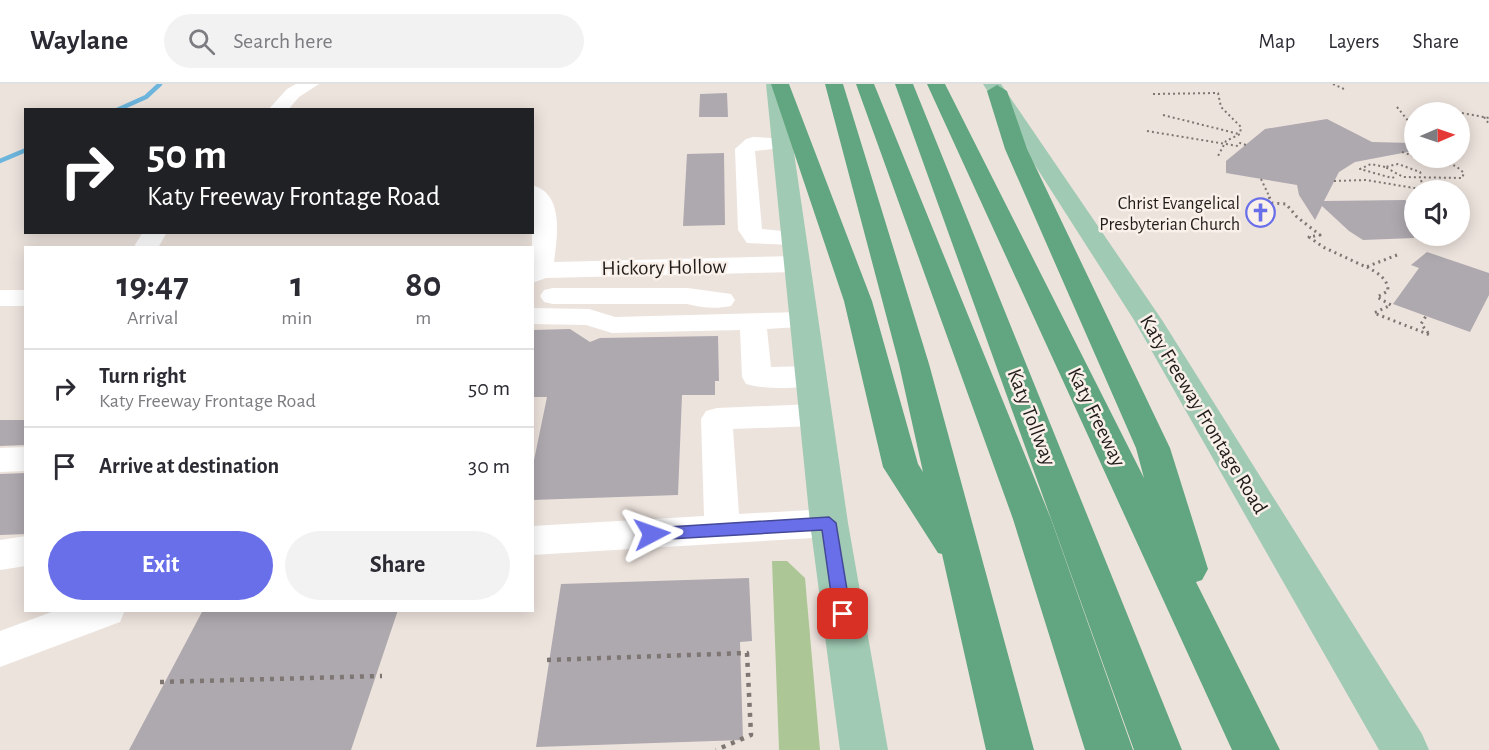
<!DOCTYPE html>
<html lang="en">
<head>
<meta charset="utf-8">
<style>
	body { margin:0; font-family:"Alegreya Sans",sans-serif; background:#f2f2f3; color:#2b2b33; height:100vh; display:flex; flex-direction:column; font-size:22px; white-space:nowrap }
	* { box-sizing:border-box; margin:0 }
	p { font-size:20px; color:#7c7c81 }
	.icon { flex:none; width:33px; height:33px; fill:none; stroke:currentColor; stroke-width:2; stroke-linecap:round; stroke-linejoin:round }
	.map { position:relative; flex:1; overflow:hidden }
	.drawer { position:absolute; left:24px; top:162px; width:510px; height:366px; display:flex; flex-direction:column; background:#fff; border-radius:0px; box-shadow:0 3px 15px #0003 }
	.drawer>* { flex:none }
	.top-card { position:absolute; left:24px; top:24px; width:510px; height:126px; border-radius:0px; box-shadow:0 3px 15px #0003; background:#202124; color:#fff; overflow:hidden }
	.needle { width:39px; rotate:88deg }
	.controls { position:absolute; left:1404px; top:18px; display:grid; gap:12px }
	.controls a { display:grid; place-items:center; width:66px; height:66px; border-radius:50%; background:#fff; box-shadow:0 3px 15px #0003; font-size:30px }
	.pin { position:absolute; display:grid; place-items:center; width:51px; height:51px; color:#fff; margin:-26px; border-radius:12px; box-shadow:0 3px 9px #0006 }
	.me { position:absolute; width:66px; margin:-33px; rotate:86deg; stroke-linejoin:round; filter:drop-shadow(0 0 4px #0008) }
	.turn { display:flex; align-items:center; gap:21px; height:126px; padding:0 24px; font-size:27px }
	.turn .icon { width:78px; height:78px; stroke-width:2.5 }
	.turn b { display:block; font-size:42px; line-height:51px }
	.eta { display:flex; justify-content:space-evenly; align-items:center; height:102px; text-align:center }
	.eta b { font-size:36px; font-weight:700; line-height:42px }
	.button { display:flex; gap:12px; margin-top:auto; padding:12px 24px }
	.button a { flex:1; height:69px; border-radius:36px; background:#686fe8; color:#fff; font-size:24px; font-weight:700; line-height:69px; text-align:center }
	.button a+a { background:#f2f2f3; color:#2b2b33 }
	ul { padding:0; list-style:none }
	li { display:flex; align-items:center; gap:18px; height:78px; padding:0 24px; border-top:2px solid #e1e1e2 }
	li div { flex:1 }
	li b { display:block; font-size:22px }
	li em { font-style:normal }
	header { display:flex; align-items:center; gap:36px; box-sizing:border-box; height:84px; padding:0 30px; background:#fff; border-bottom:2px solid #e1e1e2 }
	header strong { font-size:28px }
	nav { display:flex; gap:33px; margin-inline-start:auto; font-size:21px }
	.search { width:420px; height:54px; background:#f2f2f3; display:flex; align-items:center; gap:15px; box-sizing:border-box; padding:0 21px; border-radius:33px; color:#7c7c81; font-size:22px }
	.map>svg:first-child { display:block }
	.green { fill:#acc795 }
	.lines { fill:none; stroke-linecap:round; stroke-linejoin:round }
	.stream { stroke:#6cb5dd; stroke-width:4.5 }
	.building { fill:#aea8af }
	.path-far2 { stroke:#7d7673; stroke-width:2; stroke-dasharray:2 3; stroke-linecap:butt }
	.path-far1 { stroke:#7d7673; stroke-width:3; stroke-dasharray:2 4; stroke-linecap:butt }
	.path { stroke:#7d7673; stroke-width:4.5; stroke-dasharray:4 6; stroke-linecap:butt }
	.minor { fill:#fff; fill-rule:evenodd }
	.major { fill:#a0cab3; fill-rule:evenodd }
	.highway { fill:#61a680; fill-rule:evenodd }
	.route { fill:#686fe8; stroke:#444897; stroke-width:1.5 }
	.labels { text-anchor:middle; stroke-width:5; stroke-linejoin:round; paint-order:stroke }
	.far-poi-label { font-size:18px; fill:#201c1a; stroke:#faf0ea; text-anchor:end }
	.street-label { font-size:21px; fill:#201c1a; stroke:#faf0ea }
</style>
</head>
<body>
<header>
<strong>Waylane</strong>
<div class="search"><svg class="icon" aria-label="search" viewBox="0 0 24 24"><circle cx="10" cy="10" r="6"/><path d="M15 15l6 6"/></svg>Search here</div>
<nav><a>Map</a><a>Layers</a><a>Share</a></nav>
</header>
<div class="map">
<svg width="1489" height="666" viewBox="0 0 1489 666">
	<rect width="100%" height="100%" fill="#ede3dd"/>
	<path class="green" d="M772 477H787L805 494 820 666H779Z"/>
	<g class="lines">
		<g class="stream">
			<path d="M117 26 146 13 160 0"/>
			<path d="M0 77 26 66"/>
		</g>
	</g>
	<g class="building">
		<path d="M727 9 728 33H699L700 10Z"/>
		<path d="M1327 35 1372 58 1412 59 1413 67 1355 78 1339 88 1324 117 1405 116 1414 123V154L1363 156 1349 147 1322 122 1315 136 1299 111 1297 101 1226 89V77L1265 45Z"/>
		<path d="M724 69 725 141 683 142 687 70Z"/>
		<path d="M1427 168 1489 189V211L1470 248 1393 220 1419 184 1411 181Z"/>
		<path d="M570 245 590 258 600 254 718 252 719 297H715V311H682L678 411 532 416V386L547 313H532V246Z"/>
		<path d="M0 336H26V361L0 362Z"/>
		<path d="M26 389V450L0 451V390Z"/>
		<path d="M749 494 752 557 740 558 743 656 536 663 561 500Z"/>
		<path d="M203 526H398L351 666H129Z"/>
	</g>
	<g class="lines">
		<g class="path-far2">
			<path d="M1333 0 1344 5"/>
			<path d="M1153 10 1218 9 1221 23 1241 43 1240 50 1226 57 1218 72"/>
			<path d="M1397 23 1414 44"/>
			<path d="M1462 29 1489 34"/>
			<path d="M1163 31 1239 50"/>
			<path d="M1484 33 1489 40"/>
			<path d="M1147 47 1238 62 1240 59 1246 61"/>
			<path d="M1402 68 1414 72"/>
			<path d="M1419 74 1456 82 1464 89 1462 94 1403 93 1385 83 1398 80 1420 88 1422 92"/>
			<path d="M1385 83 1371 80 1360 85 1392 94 1397 92"/>
			<path d="M1261 95 1270 114"/>
			<path d="M1334 97 1366 96 1420 105 1423 101 1420 94"/>
		</g>
		<g class="path-far1">
			<path d="M1269 113 1272 119 1286 120 1297 133 1320 151 1309 153 1323 163 1366 183 1397 171"/>
			<path d="M1367 183C1377 189 1388 194 1388 207L1377 213 1391 221 1374 229 1430 251 1421 240 1426 232"/>
		</g>
		<g class="path">
			<path d="M547 576 747 569 751 651 716 666"/>
			<path d="M160 598 382 592"/>
		</g>
		<g class="minor">
			<path d="M296 0H319L299 13 288 26H268L287 5Z"/>
			<path d="M753 53 789 55 792 59 789 63 755 67 762 145 803 149 806 154 803 159 794 161 747 159 738 146 735 65 746 55Z"/>
			<path d="M532 101C565 110 557 153 554 178L797 172 806 175 810 180 806 185 797 188 546 194 532 199Z"/>
			<path d="M143 148H167L158 164H133Z"/>
			<path d="M553 204H688L731 210 735 216 731 222C716 225 702 224 687 220H553L544 218 540 212 544 206Z"/>
			<rect x="0" y="206" width="26" height="16"/>
			<path d="M532 224 589 225 615 233 804 228 814 230 818 236 814 242 767 245 771 283 811 282 822 285 826 292 822 299C800 305 768 306 746 300L742 293 740 246 612 249 586 241 532 240Z"/>
			<path d="M815 320 826 323 831 331 826 339 815 342 733 345 739 430 829 425 842 429 847 439 842 449 829 453 532 471V442L704 432 701 335 706 327 717 324Z"/>
			<path d="M26 363V387L0 388V364Z"/>
			<path d="M26 452V482L0 486V456Z"/>
			<path d="M57 526H125L120 538 0 583V547Z"/>
		</g>
		<g class="major">
			<path d="M766 0H784L848 439 888 666H840L810 439Z"/>
			<path d="M983 0H1001L1162 236 1422 650 1429 666H1379L1134 236Z"/>
		</g>
		<g class="highway">
			<path d="M771 0H789L872 217 918 380 923 388 899 280 825 0H843L929 280 1034 666H986L942 470 938 469 883 383 844 217Z"/>
			<path d="M856 0H874L1051 435 1133 666H1085L1013 435Z"/>
			<path d="M895 0H913L1182 666H1134Z"/>
			<path d="M927 0H945L1144 394 1136 364 1005 65 987 7 997 1 1007 7 1027 65 1170 364 1208 485 1202 496 1196 498 1280 666H1232Z"/>
		</g>
	</g>
	<path class="route" d="M829 433 836 439 851 530 849 535 843 537 837 535 834 530 822 446 652 456 644 450 652 444Z"/>
	<defs>
		<symbol id="church-ring" viewBox="-11 -11 22 22"><circle r="9.5" fill="#faf0ea" stroke="#686fe8" stroke-width="1.5"/><path d="M-1.2-6h2.4v3.5h3.3v2.4h-3.3V6h-2.4V-.1h-3.3v-2.4h3.3Z" fill="#686fe8"/></symbol>
	</defs>
	<g fill-rule="evenodd">
		<use href="#church-ring" x="1244" y="112" width="33" height="33"/>
	</g>
	<g class="labels">
		<g class="far-poi-label">
			<text x="1240" y="125">Christ Evangelical<tspan x="1240" dy="21">Presbyterian Church</tspan></text>
		</g>
		<g class="street-label">
			<text transform="translate(664 183) rotate(-1)" y="7">Hickory Hollow</text>
			<text transform="translate(1204 330) rotate(59)" y="7">Katy Freeway Frontage Road</text>
			<text transform="translate(1032 333) rotate(69)" y="7">Katy Tollway</text>
			<text transform="translate(1097 333) rotate(64)" y="7">Katy Freeway</text>
		</g>
	</g>
</svg>
<div class="controls">
<a><svg class="needle" viewBox="-14 -14 28 28"><path d="M0-13l5 13h-10z" fill="#e53935"/><path d="M0 13l5-13h-10z" fill="#7c7c81"/></svg></a>
<a><svg class="icon" aria-label="sound" viewBox="0 0 24 24"><path d="M4 9h4l5-4v14l-5-4H4zM17 9q2 3 0 6"/></svg></a>
</div>
<div class="pin" style="left:843px;top:530px;background:#d93025"><svg class="icon" aria-label="arrive" viewBox="0 0 24 24"><path d="M6 21V4h12l-3 4 3 4H6"/></svg></div>
<svg class="me" style="left:652px;top:450px" viewBox="-20 -20 40 40"><path d="M0-17L14 15 0 8-14 15z" fill="#686fe8" stroke="#fff" stroke-width="4"/></svg>
<div class="top-card">
<div class="turn"><svg class="icon" aria-label="right" viewBox="0 0 24 24"><path d="M7 20v-9h11M14 6l5 5-5 5"/></svg><div><b>50 m</b>Katy Freeway Frontage Road</div></div>
</div>
<section class="drawer">
<div class="eta">
<div><b>19:47</b><p>Arrival</p></div>
<div><b>1</b><p>min</p></div>
<div><b>80</b><p>m</p></div>
</div>
<ul>
<li><svg class="icon" aria-label="right" viewBox="0 0 24 24"><path d="M7 20v-9h11M14 6l5 5-5 5"/></svg><div><b>Turn right</b><p>Katy Freeway Frontage Road</p></div><em>50 m</em></li>
<li><svg class="icon" aria-label="arrive" viewBox="0 0 24 24"><path d="M6 21V4h12l-3 4 3 4H6"/></svg><div><b>Arrive at destination</b></div><em>30 m</em></li>
</ul>
<div class="button"><a>Exit</a><a>Share</a></div>
</section>
</div>
</body>
</html>
